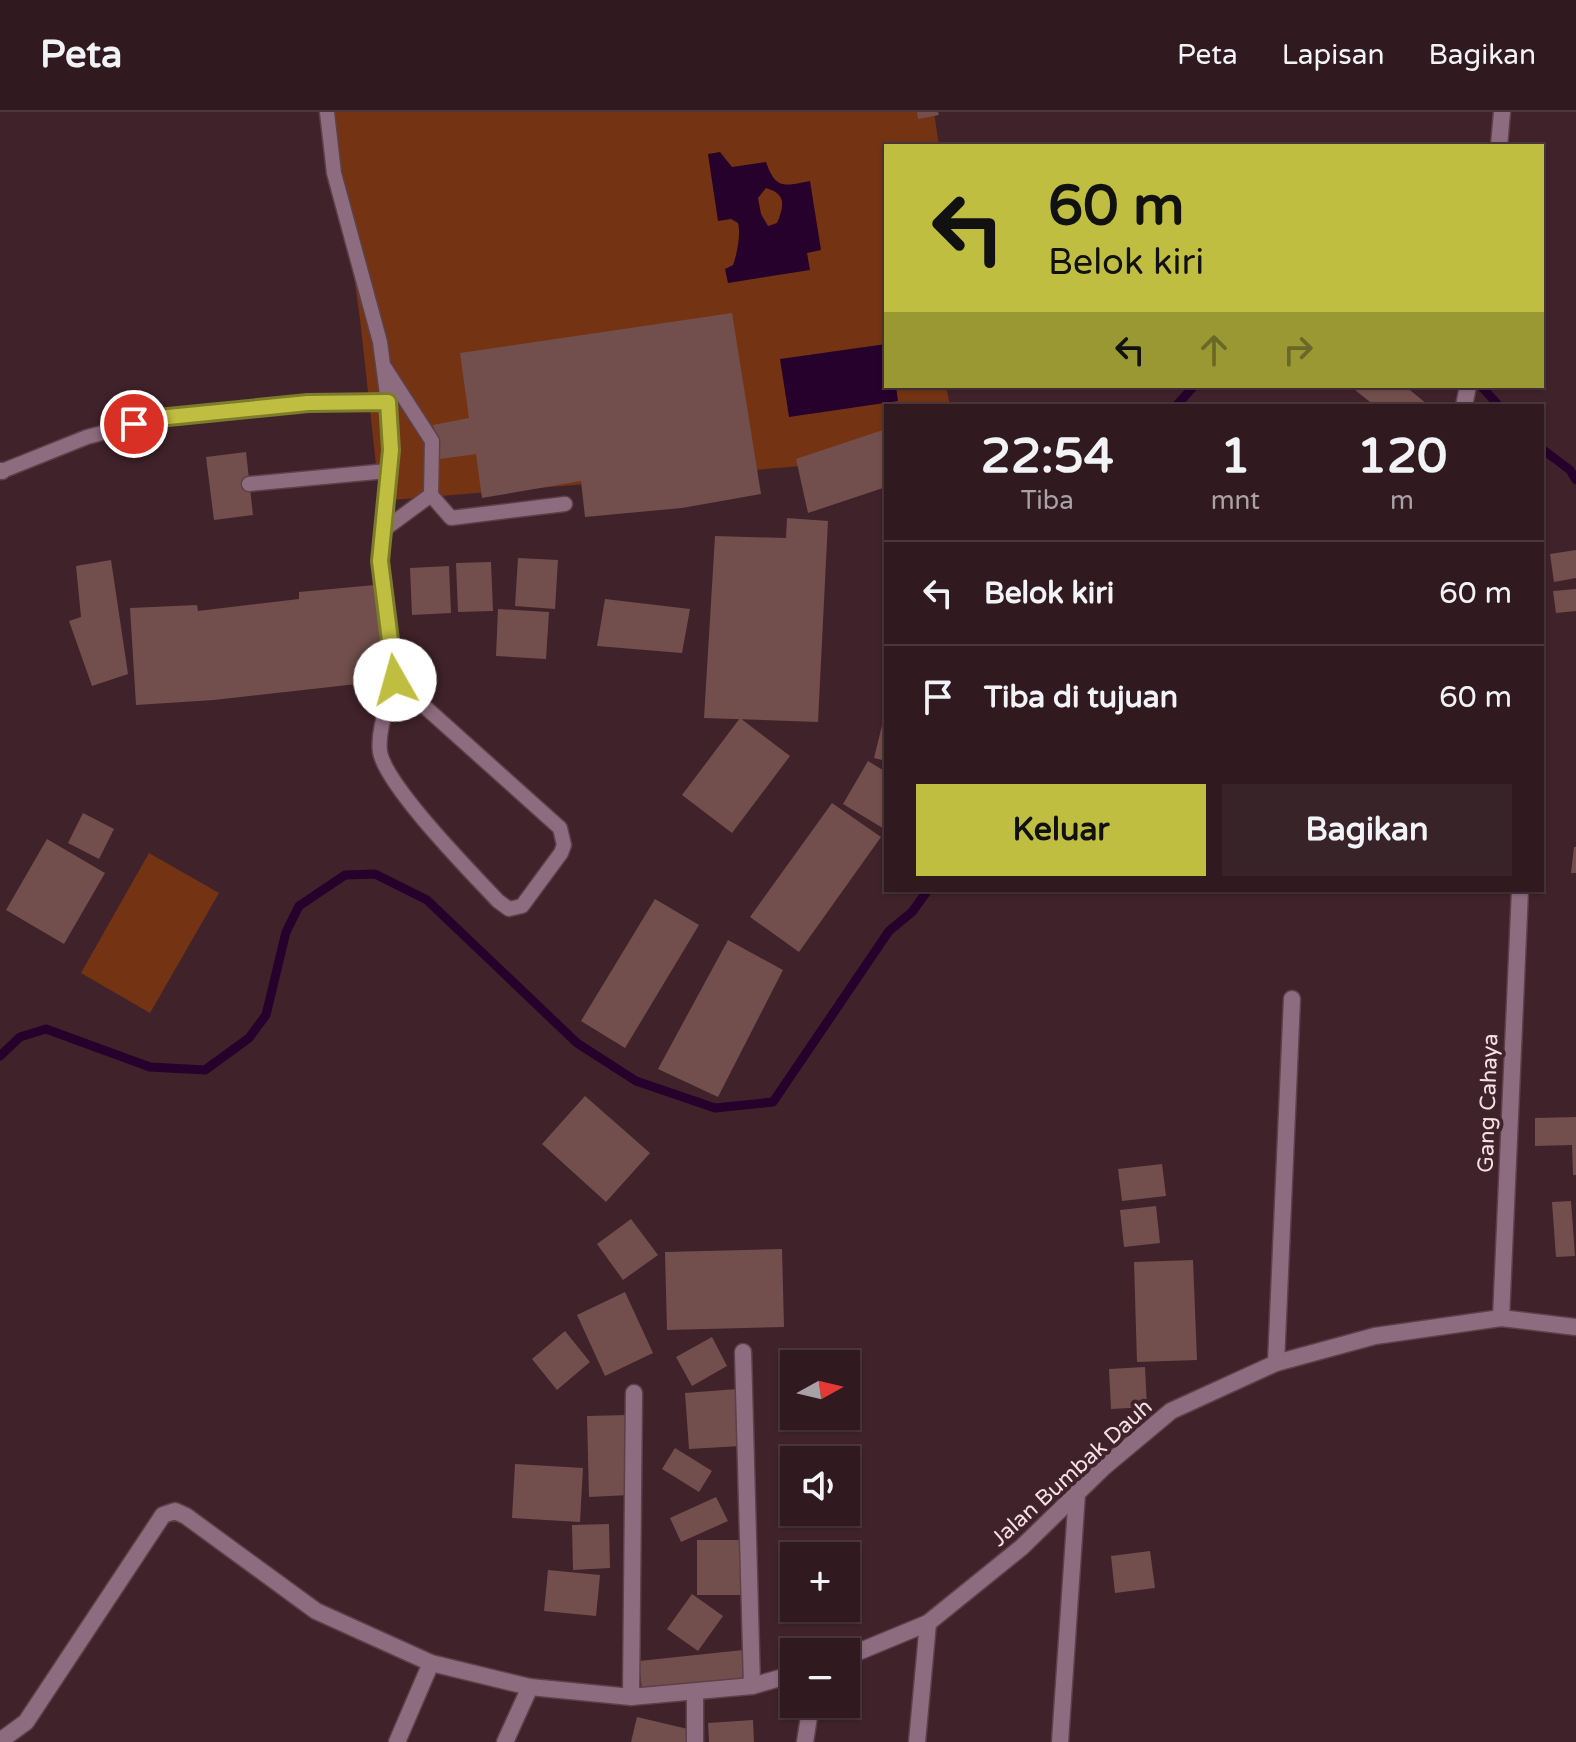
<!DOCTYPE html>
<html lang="id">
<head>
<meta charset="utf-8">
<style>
	body { margin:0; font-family:"Varela Round",sans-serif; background:#382329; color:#f1f3f6; height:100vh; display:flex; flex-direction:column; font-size:30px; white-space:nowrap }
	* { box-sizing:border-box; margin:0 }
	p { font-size:26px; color:#a8a1a5 }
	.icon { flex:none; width:44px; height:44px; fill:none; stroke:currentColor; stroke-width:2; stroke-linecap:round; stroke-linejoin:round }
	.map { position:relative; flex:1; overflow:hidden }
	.drawer { position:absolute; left:884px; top:292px; width:660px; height:488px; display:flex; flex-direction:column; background:#301a20; border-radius:0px; box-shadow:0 2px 6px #0004,0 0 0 2px #4b383e }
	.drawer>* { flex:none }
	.guide { position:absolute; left:884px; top:32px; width:660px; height:244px; border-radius:0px; box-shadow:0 2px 6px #0004,0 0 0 2px #4b383e; background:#c0be40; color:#111; overflow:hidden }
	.needle { width:52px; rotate:82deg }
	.tools { position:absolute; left:780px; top:1238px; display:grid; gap:16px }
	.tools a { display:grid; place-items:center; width:80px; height:80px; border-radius:0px; background:#301a20; box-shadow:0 2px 6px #0004,0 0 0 2px #4b383e; font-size:40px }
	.pin { position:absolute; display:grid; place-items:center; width:68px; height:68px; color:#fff; margin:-34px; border:4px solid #fff; border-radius:50%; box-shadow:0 2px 8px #0007 }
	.me { position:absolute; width:88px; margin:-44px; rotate:353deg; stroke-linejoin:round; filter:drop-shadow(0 0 6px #0008) }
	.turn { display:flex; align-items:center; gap:28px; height:168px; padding:0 32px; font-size:36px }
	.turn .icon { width:104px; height:104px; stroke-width:2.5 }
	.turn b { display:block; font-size:56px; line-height:68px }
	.lanes { display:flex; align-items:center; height:76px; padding:0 32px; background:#0003; justify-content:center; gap:40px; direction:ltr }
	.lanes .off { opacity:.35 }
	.eta { display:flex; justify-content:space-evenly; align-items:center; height:136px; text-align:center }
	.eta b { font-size:48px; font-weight:800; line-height:56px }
	.button { display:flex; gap:16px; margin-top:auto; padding:16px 32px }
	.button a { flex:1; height:92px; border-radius:0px; background:#c0be40; color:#111; font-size:32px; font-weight:800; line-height:92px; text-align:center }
	.button a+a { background:#382329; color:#f1f3f6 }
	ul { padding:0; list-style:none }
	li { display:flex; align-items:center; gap:24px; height:104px; padding:0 32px; border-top:2px solid #4b383e }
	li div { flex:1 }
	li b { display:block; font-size:30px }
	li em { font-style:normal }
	header { display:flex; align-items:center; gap:48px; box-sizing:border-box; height:112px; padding:0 40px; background:#301a20; border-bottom:2px solid #4b383e }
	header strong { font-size:38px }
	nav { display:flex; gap:44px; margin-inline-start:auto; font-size:28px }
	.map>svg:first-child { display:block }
	.green { fill:#743413 }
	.water { fill:#26012c; fill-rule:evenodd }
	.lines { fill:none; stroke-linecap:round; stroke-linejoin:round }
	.stream { stroke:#26012c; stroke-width:9 }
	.building { fill:#724f4c }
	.service-casing { stroke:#5d4048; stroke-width:17 }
	.minor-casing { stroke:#5d4048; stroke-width:19 }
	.service { stroke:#8e6c80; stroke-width:14 }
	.minor { stroke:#8e6c80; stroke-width:16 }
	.route-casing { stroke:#7d7c2a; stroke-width:20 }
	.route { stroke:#c0be40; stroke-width:14 }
	.labels { text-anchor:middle; stroke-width:8; stroke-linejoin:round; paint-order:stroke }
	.street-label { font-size:22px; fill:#f5e0e5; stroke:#40222a }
</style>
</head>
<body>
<header>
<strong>Peta</strong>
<nav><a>Peta</a><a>Lapisan</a><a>Bagikan</a></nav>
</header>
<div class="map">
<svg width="1576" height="1630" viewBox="0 0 1576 1630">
	<rect width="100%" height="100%" fill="#40222a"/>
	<g class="green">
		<path d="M331 0H934L939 34H886V274H946L950 294H886V347L380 389 360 207Z"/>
		<path d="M149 741 219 781 150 901 81 861Z"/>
	</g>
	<g class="water">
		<path d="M720 40 732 55 766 50C776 78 784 74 810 69L821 138 807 141 810 158 728 171 725 157 733 153C737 142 741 122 738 111L731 107 718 109 708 42ZM766 76C787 82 784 94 777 111L768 114 761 102 758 86Z"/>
		<path d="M886 232V274H896L898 289 789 305 780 247Z"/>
	</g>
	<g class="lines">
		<g class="stream">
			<path d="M1481 274 1499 294"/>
			<path d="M1176 294 1194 274"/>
			<path d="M1542 337 1570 358 1576 368"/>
			<path d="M0 944 20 925 46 917 150 955 205 958 249 926 266 903 286 820 299 794 345 763 375 762 427 788 577 931 636 969 715 996 773 990 889 819 912 800 928 778"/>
		</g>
	</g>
	<g class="building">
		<path d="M917 0H938L939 3 918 7Z"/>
		<path d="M732 201 761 382 682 396 585 405 581 369 482 386 476 342 440 347 433 313 469 306 460 241Z"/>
		<path d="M1350 274H1405L1427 292 1426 294H1375Z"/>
		<path d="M886 317V375L808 401 796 347Z"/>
		<path d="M246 340 253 403 214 408 206 345Z"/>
		<path d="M787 406 828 409 818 610 704 606 715 424 786 426Z"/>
		<path d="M1576 438V466L1554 470 1550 442Z"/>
		<path d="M518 446 558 448 555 497 515 494Z"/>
		<path d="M111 448 128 562 92 574 69 509 81 505 76 454Z"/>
		<path d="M491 450 493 499 458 500 456 451Z"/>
		<path d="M449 454 451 501 412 503 410 456Z"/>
		<path d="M375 473 384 569 214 588 136 593 130 496 197 493 198 499 299 487V480Z"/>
		<path d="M1576 477V499L1556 501 1553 479Z"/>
		<path d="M605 487 690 497 682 541 597 534Z"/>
		<path d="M498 497 549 500 546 547 496 544Z"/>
		<path d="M885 601H886V649L874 646Z"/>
		<path d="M740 606 790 644 732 721 682 683Z"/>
		<path d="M868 649 886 660V718L843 692Z"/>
		<path d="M832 691 881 725 799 840 750 805Z"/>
		<path d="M83 701 114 717 99 747 68 731Z"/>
		<path d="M47 727 105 761 64 832 6 798Z"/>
		<path d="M1574 735H1576V761H1571Z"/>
		<path d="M655 787 699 813 625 936 581 909Z"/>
		<path d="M728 828 783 858 718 985 658 957Z"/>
		<path d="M585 984 650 1041 606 1090 542 1032Z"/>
		<path d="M1576 1005V1063H1573L1572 1033 1535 1034V1006Z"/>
		<path d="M1162 1052 1166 1084 1122 1089 1118 1057Z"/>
		<path d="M1571 1089 1575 1144 1556 1145 1552 1090Z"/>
		<path d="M1156 1094 1160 1131 1124 1135 1120 1098Z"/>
		<path d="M631 1107 658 1143 623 1168 597 1132Z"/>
		<path d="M782 1137 784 1215 667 1218 665 1140Z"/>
		<path d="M1193 1148 1197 1248 1137 1250 1134 1150Z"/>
		<path d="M625 1180 653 1241 605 1264 577 1203Z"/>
		<path d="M565 1219 590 1250 557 1278 532 1247Z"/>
		<path d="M712 1225 727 1254 692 1274 676 1245Z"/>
		<path d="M1145 1255 1147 1295 1111 1297 1109 1257Z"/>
		<path d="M737 1277 741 1334 689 1337 685 1281Z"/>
		<path d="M628 1303 630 1383 589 1385 587 1304Z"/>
		<path d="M675 1336 712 1359 699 1380 662 1357Z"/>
		<path d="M515 1352 583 1356 580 1410 512 1406Z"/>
		<path d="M716 1385 728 1409 681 1430 670 1406Z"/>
		<path d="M609 1412 610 1456 573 1458 572 1413Z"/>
		<rect x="697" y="1428" width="45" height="55"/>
		<path d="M1150 1439 1155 1476 1115 1481 1111 1444Z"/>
		<path d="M548 1458 600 1463 596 1504 544 1499Z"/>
		<path d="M692 1482 723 1504 698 1539 667 1517Z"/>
		<path d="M743 1538 747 1567 642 1579 639 1549Z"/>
		<path d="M637 1605 692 1618 689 1630H631Z"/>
		<path d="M753 1608 754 1630H709L708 1611Z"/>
	</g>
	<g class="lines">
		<defs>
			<g id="service">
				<path d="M327 0 334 61 380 230 388 290 391 338 380 449 395 568"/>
				<path d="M2 359 87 325 158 306 308 291 388 290"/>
				<path d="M249 372 387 359"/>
				<path d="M431 383 451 406 565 392"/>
				<path d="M382 419 431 383 432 329 385 256"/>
				<path d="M395 568 560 716 564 733 561 741 522 794 509 797 498 789C472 761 386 674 380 640 377 617 389 591 395 568Z"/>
			</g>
			<g id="minor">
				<path d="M1499 34 1502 0"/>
				<path d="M1464 294 1468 274"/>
				<path d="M0 359H2"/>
				<path d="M1501 1206 1520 778"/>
				<path d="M743 1240 752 1574"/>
				<path d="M1276 1251 1292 887"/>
				<path d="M846 1545 928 1511 1022 1435 1104 1355 1171 1299 1276 1251 1375 1224 1501 1206 1576 1215"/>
				<path d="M631 1585 634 1281"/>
				<path d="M0 1629 26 1610 163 1403 175 1399 186 1404 316 1499 431 1551 530 1575 631 1585 752 1574 794 1562"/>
				<path d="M397 1630 431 1551"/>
				<path d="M505 1630 530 1575"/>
				<path d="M695 1630V1581"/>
				<path d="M805 1630 811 1592"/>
				<path d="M917 1630 928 1511"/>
				<path d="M1060 1630 1077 1381"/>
			</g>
		</defs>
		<use href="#service" class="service-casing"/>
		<use href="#minor" class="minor-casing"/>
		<use href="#service" class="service"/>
		<use href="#minor" class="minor"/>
	</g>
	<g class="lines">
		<defs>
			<path id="route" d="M134 312 158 306 308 291 388 290 391 338 380 449 395 568"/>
		</defs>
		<use href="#route" class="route-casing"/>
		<use href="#route" class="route"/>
	</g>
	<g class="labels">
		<g class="street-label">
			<text transform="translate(1487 991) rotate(-88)" y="8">Gang Cahaya</text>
			<text transform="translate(1071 1360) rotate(-42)" y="8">Jalan Bumbak Dauh</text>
		</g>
	</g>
</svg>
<div class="tools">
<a><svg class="needle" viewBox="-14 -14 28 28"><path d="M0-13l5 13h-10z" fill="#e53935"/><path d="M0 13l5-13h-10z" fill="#a8a1a5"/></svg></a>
<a><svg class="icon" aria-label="sound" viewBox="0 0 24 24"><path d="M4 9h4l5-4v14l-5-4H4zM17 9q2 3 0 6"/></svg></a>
<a>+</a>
<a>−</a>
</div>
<div class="pin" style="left:134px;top:312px;background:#d93025"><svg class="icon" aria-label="arrive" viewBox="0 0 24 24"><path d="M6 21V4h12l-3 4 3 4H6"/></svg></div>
<svg class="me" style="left:395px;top:568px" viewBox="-20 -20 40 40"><circle r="19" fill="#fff"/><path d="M0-13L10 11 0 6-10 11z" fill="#c0be40"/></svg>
<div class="guide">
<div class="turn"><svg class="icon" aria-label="left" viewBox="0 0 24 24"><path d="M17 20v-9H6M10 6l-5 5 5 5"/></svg><div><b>60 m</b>Belok kiri</div></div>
<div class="lanes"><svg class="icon" aria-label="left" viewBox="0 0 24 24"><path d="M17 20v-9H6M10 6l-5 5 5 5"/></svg><svg class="icon off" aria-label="ahead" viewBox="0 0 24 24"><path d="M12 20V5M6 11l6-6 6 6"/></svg><svg class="icon off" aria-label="right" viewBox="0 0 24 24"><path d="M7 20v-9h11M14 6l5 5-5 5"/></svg></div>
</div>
<section class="drawer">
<div class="eta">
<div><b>22:54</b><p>Tiba</p></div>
<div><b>1</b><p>mnt</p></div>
<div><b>120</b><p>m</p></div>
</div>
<ul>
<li><svg class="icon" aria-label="left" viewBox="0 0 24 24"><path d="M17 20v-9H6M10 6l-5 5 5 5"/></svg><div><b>Belok kiri</b></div><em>60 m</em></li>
<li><svg class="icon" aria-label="arrive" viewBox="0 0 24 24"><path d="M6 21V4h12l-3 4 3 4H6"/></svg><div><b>Tiba di tujuan</b></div><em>60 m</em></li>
</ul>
<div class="button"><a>Keluar</a><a>Bagikan</a></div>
</section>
</div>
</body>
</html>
